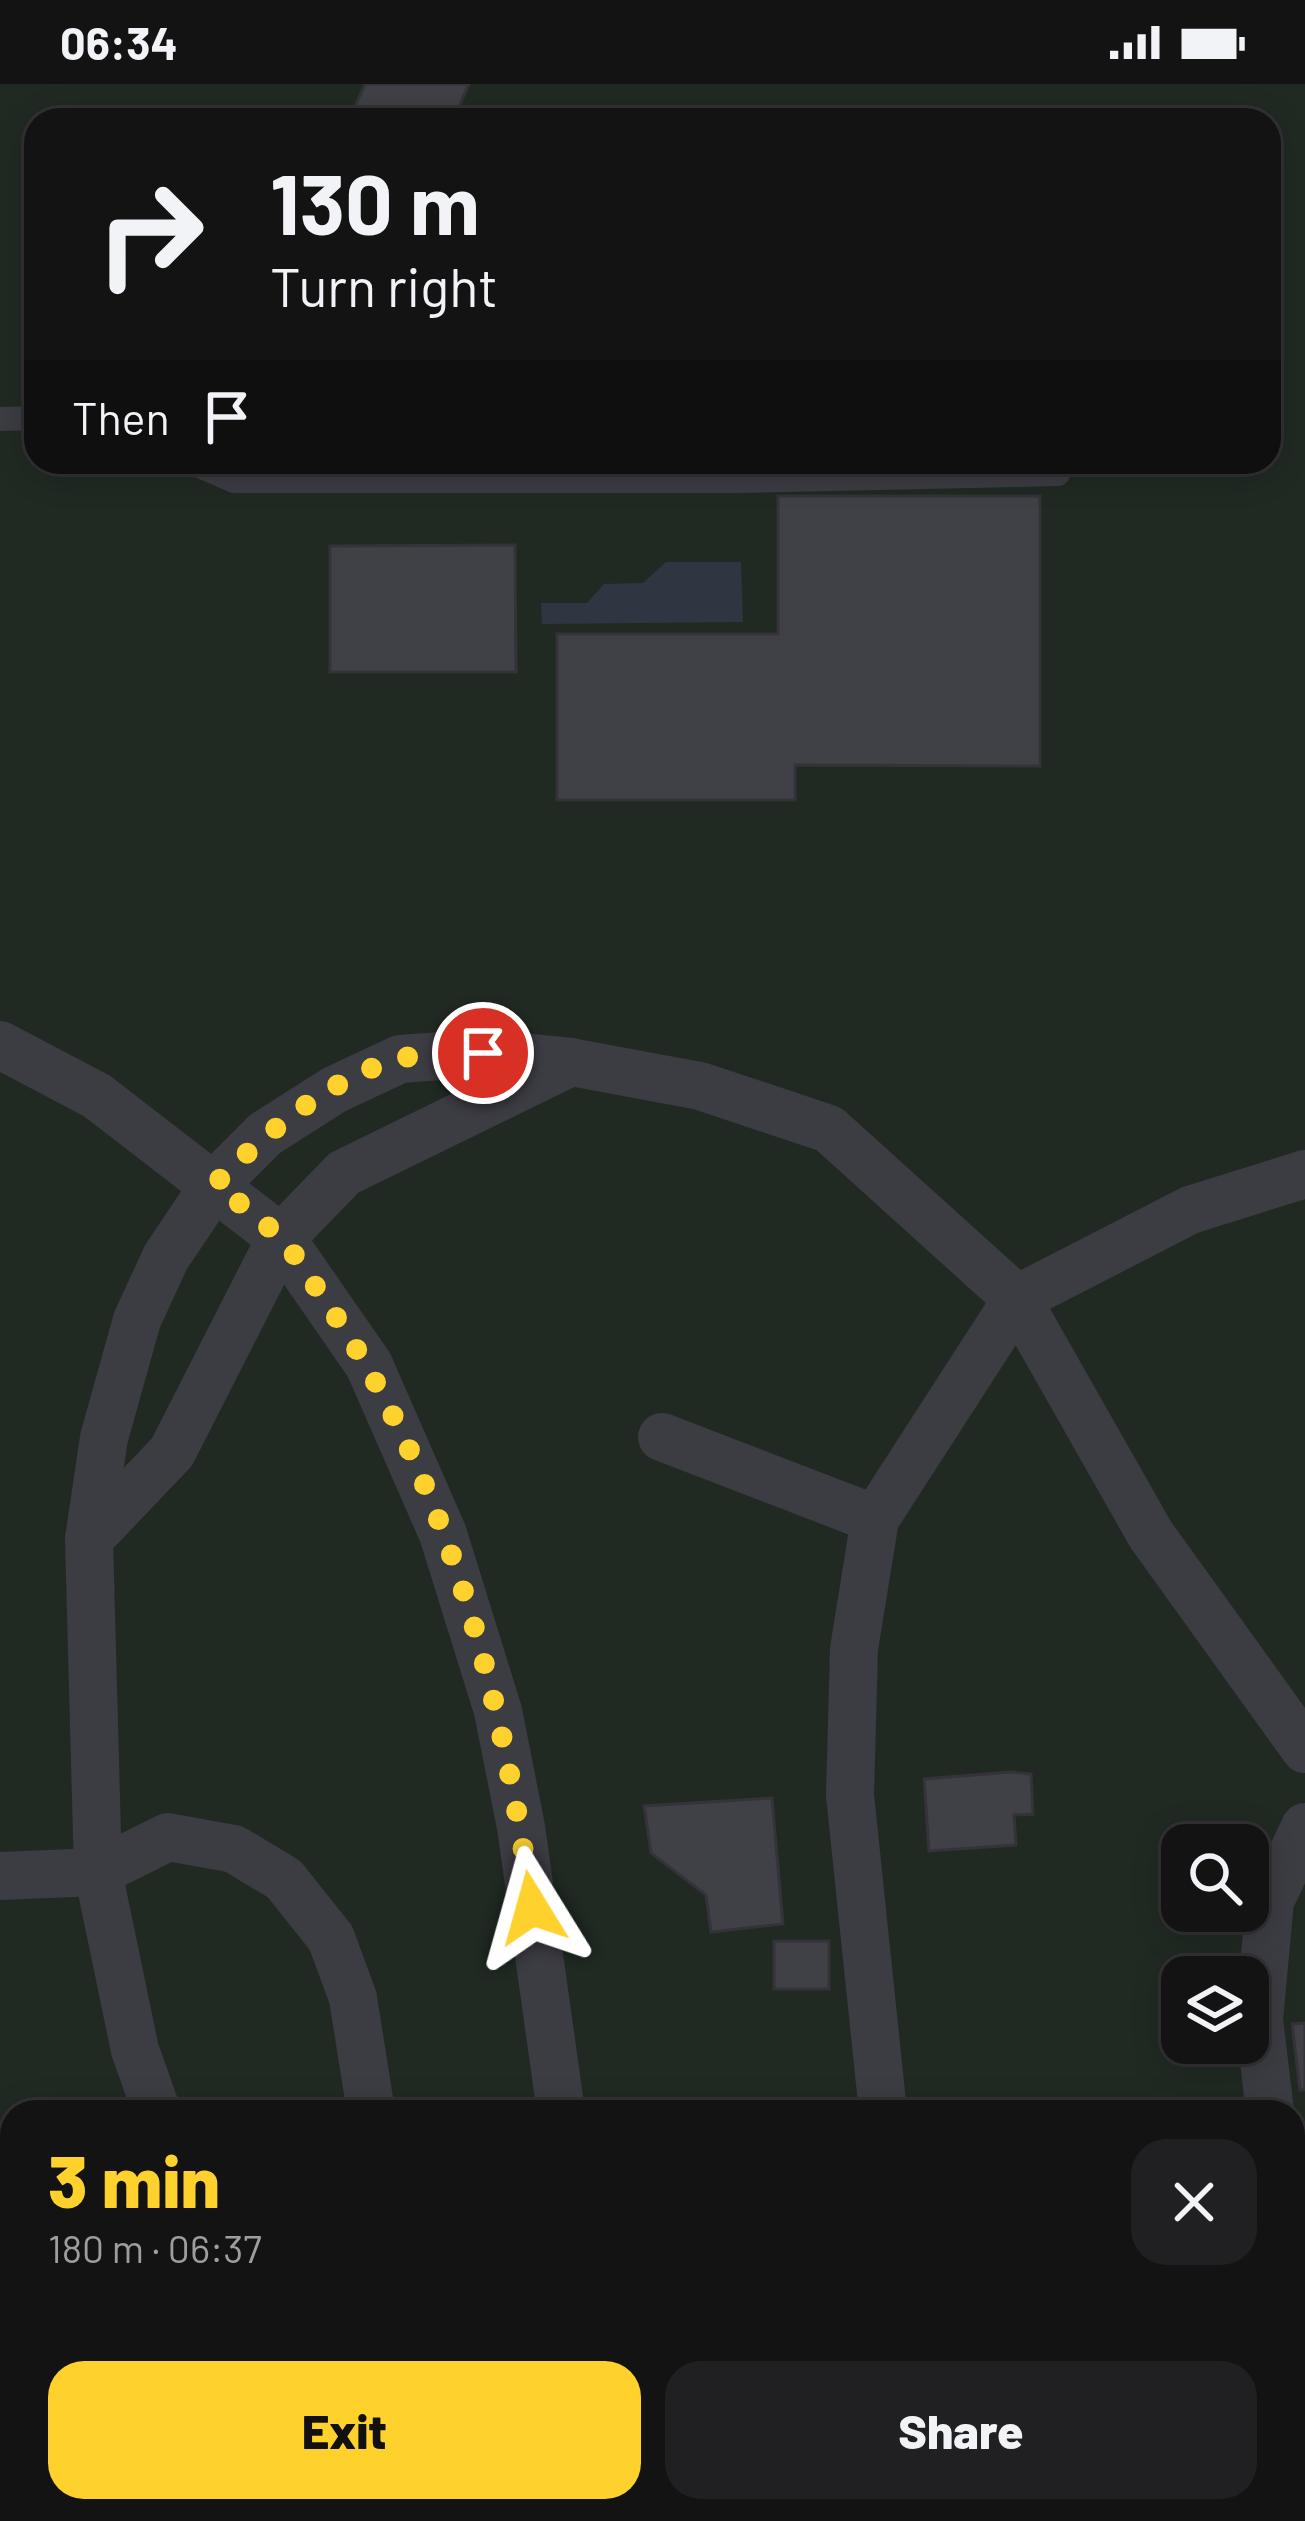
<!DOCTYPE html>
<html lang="en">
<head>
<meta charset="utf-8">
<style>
	body { margin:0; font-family:Barlow,sans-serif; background:#202022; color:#f1f3f6; height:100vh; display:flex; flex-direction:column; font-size:45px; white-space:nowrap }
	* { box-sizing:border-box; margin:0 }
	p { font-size:39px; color:#9d9ea0 }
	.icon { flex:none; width:66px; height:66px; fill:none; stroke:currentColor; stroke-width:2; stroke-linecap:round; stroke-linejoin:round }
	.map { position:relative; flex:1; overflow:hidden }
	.side { position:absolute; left:0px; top:2016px; width:1305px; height:423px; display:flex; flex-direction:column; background:#131314; border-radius:36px 36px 0 0; box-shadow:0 6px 30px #0003,0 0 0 3px #323234 }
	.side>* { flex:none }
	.banner { position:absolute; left:24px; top:24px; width:1257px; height:366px; border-radius:36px; box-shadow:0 6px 30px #0003,0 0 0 3px #323234; background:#131314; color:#f1f3f6; overflow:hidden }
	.fabs { position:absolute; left:1161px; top:1740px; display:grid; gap:24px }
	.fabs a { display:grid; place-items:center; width:108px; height:108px; border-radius:24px; background:#131314; box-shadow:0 6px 30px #0003,0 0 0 3px #323234; font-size:60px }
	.pin { position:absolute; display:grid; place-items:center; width:102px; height:102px; color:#fff; margin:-51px; border:6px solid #fff; border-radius:50%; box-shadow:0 3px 12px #0007 }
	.me { position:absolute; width:132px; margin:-66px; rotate:352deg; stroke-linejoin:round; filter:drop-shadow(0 0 9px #0008) }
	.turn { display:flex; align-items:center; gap:42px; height:252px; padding:0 48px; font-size:54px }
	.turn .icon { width:156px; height:156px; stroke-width:2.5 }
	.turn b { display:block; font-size:84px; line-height:102px }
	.then { display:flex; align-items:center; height:114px; padding:0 48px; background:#0003; gap:24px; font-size:45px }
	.round { display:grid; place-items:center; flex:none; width:126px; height:126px; border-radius:36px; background:#202022 }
	.overview { display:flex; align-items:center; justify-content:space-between; height:204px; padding:0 48px }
	h1 { font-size:72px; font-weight:800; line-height:90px; color:#ffd12d }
	.primary-button { display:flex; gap:24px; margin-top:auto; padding:24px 48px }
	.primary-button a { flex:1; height:138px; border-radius:36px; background:#ffd12d; color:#111; font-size:48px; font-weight:800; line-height:138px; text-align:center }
	.primary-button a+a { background:#202022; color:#f1f3f6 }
	.status { display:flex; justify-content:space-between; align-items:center; height:84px; padding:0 60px; background:#131314; direction:ltr }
	.status svg { height:33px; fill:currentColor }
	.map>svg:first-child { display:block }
	.green { fill:#202a23; fill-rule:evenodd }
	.water { fill:#2e3641 }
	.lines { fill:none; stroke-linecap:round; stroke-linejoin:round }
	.stream { stroke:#2e3641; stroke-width:12 }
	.building { fill:#404146; stroke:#333338; stroke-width:3 }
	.service { stroke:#3c3c43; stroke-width:24 }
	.minor { stroke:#3c3c43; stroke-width:48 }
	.route { stroke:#ffd12d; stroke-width:21; stroke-dasharray:0 37.8 }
</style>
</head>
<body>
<div class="status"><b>06:34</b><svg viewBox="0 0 49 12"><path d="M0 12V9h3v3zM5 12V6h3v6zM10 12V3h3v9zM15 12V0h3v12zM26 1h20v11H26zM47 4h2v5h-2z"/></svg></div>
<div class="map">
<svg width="1305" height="2437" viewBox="0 0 1305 2437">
	<rect width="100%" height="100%" fill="#19191b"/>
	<path class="green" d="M0 0H1305V2437H0ZM36 36H1269V378H36ZM1182 1761H1248V1827H1182ZM1182 1893H1248V1959H1182ZM12 2028H1293V2427H12Z"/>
	<path class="water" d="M666 478H741L743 538 542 540 541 519H587L604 500 643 499Z"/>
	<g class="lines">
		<path class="stream" d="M0 2423 17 2437"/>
	</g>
	<g class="building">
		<path d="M365 0H469L453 36H349Z"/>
		<path d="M778 412H1040V682L795 681V716H557V550H778Z"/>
		<path d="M515 461 516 588H330V462Z"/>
		<path d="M1011 1688 1031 1690 1033 1730 1014 1731 1016 1761 929 1767 924 1695Z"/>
		<path d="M772 1714 783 1840 711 1848 706 1811 651 1769 644 1722Z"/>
		<rect x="774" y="1857" width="55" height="48"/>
		<path d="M1305 1939V2006H1300L1292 1940Z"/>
		<path d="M403 2427H494L446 2437H405Z"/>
	</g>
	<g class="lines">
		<g class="service">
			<path d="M0 335 36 334"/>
			<path d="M190 378 234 397H739L1058 390"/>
		</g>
		<g class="minor">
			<path d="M0 961 97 1012 281 1154 369 1281 443 1450 498 1627 521 1743 561 2028"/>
			<path d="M662 1353 875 1435"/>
			<path d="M89 1455 172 1368 281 1154 344 1089 571 978"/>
			<path d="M0 1792 98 1788 168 1753 234 1765 284 1795 331 1854 353 1914 371 2028"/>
			<path d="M157 2028 135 1966 98 1788 89 1455 104 1354 137 1236 166 1173 215 1100 265 1050 334 1006 400 975 483 969 571 978 700 1002 829 1045 1017 1215 1151 1451 1305 1665"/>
			<path d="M883 2028 850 1711 854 1565 875 1435 1017 1215 1190 1126 1305 1090"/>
			<path d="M1270 2028 1259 1935 1270 1817 1305 1743"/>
			<path d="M1293 2210 1305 2307"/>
			<path d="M1293 2410 1305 2408"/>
			<path d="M323 2427 325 2437"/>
			<path d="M616 2427 618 2437"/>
			<path d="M925 2427 926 2437"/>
			<path d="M1108 2437 1177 2427"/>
		</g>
	</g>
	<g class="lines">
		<path class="route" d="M483 969C457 971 424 968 399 975 329 994 265 1050 215 1100 236 1117 259 1133 278 1152 297 1170 311 1197 326 1218 448 1394 503 1615 532 1824"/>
	</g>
</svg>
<div class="fabs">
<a><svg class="icon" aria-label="search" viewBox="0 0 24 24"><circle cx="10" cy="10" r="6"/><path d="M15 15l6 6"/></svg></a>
<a><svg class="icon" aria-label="layers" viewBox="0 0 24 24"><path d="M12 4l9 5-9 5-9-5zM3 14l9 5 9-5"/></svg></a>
</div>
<div class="pin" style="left:483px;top:969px;background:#d93025"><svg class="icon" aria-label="arrive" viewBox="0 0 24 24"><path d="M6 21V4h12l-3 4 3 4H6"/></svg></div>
<svg class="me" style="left:532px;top:1824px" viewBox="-20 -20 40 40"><path d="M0-17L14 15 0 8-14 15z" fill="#ffd12d" stroke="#fff" stroke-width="4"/></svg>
<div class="banner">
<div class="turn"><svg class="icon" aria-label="right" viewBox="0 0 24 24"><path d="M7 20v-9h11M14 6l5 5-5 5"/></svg><div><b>130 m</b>Turn right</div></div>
<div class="then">Then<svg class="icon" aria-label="arrive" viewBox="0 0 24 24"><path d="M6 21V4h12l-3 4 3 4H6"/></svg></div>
</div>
<section class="side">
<div class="overview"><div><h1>3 min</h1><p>180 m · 06:37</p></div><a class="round"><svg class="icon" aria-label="close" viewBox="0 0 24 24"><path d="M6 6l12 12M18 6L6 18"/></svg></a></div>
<div class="primary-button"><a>Exit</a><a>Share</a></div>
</section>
</div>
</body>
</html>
